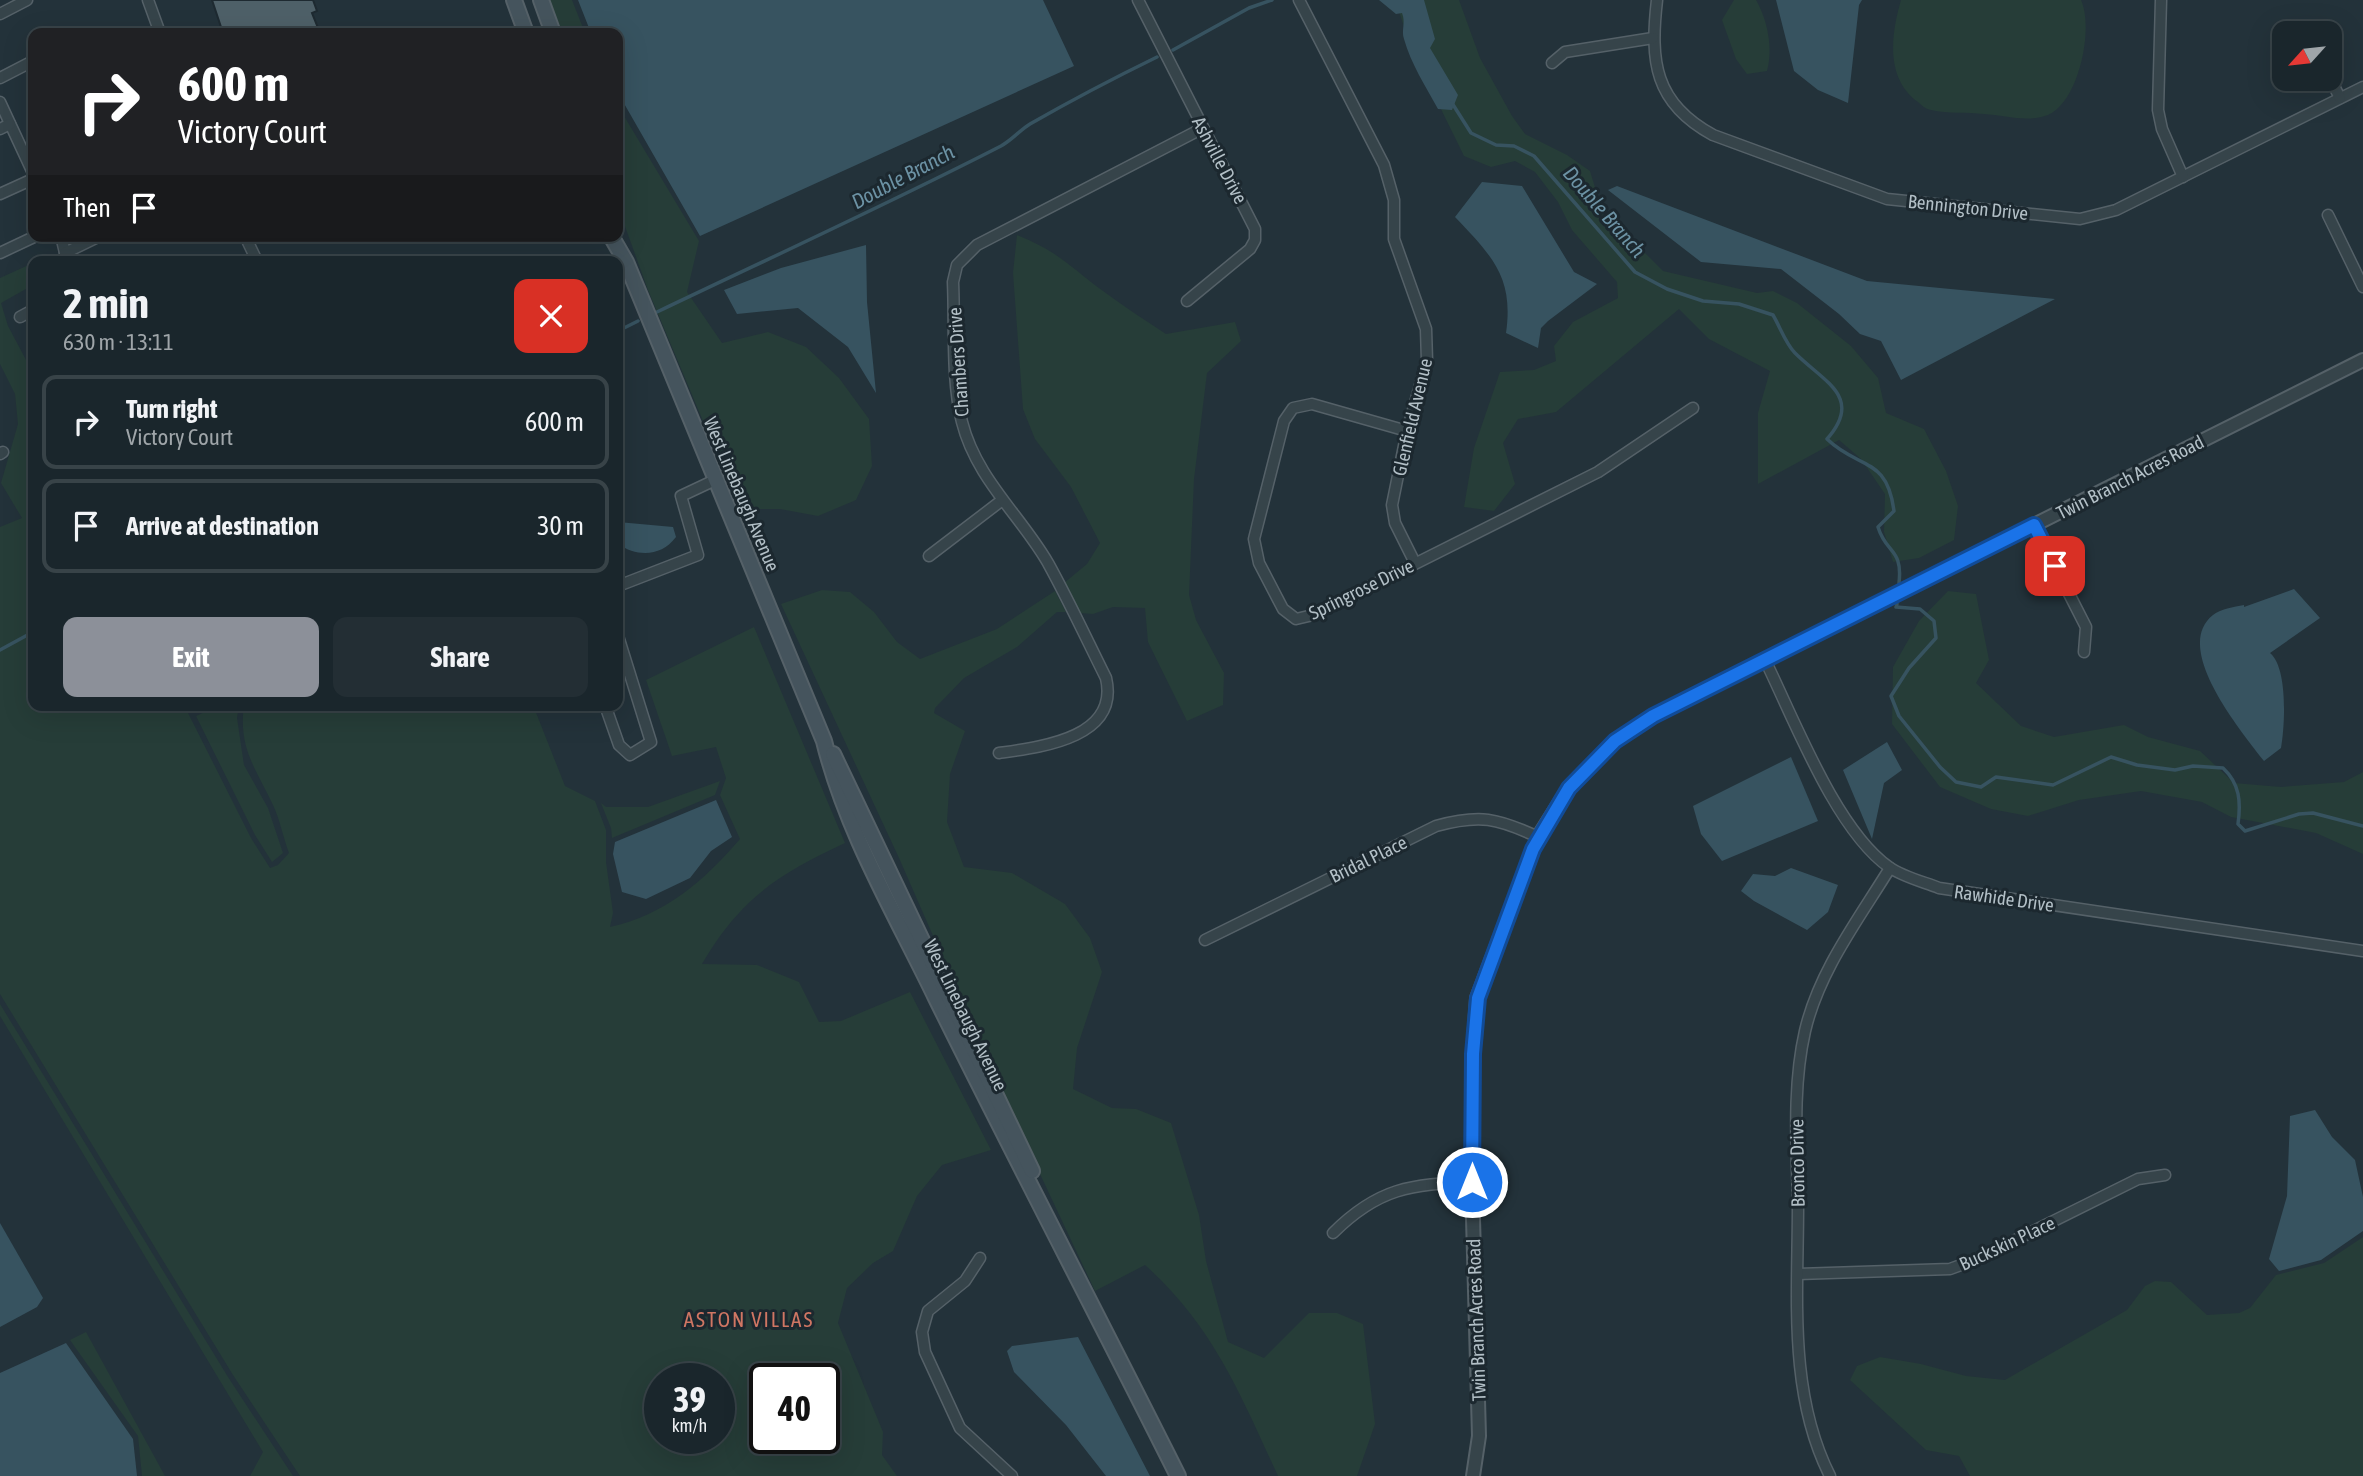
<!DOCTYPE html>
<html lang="en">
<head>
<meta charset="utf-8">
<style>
	body { margin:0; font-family:"Asap Condensed",sans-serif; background:#232e34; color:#f1f3f6; height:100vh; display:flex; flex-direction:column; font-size:26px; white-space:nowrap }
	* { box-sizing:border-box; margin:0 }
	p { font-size:23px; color:#9fa5a9 }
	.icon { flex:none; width:38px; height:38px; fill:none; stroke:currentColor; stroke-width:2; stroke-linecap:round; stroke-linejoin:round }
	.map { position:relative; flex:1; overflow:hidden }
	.side { position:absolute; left:28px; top:256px; width:595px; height:455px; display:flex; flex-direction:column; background:#1a262c; border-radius:14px; box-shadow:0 7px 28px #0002,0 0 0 2px #384348 }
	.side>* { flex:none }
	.guide { position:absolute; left:28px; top:28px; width:595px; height:214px; border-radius:14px; box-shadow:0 7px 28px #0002,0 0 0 2px #384348; background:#202124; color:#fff; overflow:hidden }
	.needle { width:46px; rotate:243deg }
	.buttons { position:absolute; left:2272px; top:21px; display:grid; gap:14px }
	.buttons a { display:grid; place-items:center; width:70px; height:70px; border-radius:14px; background:#1a262c; box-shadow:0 7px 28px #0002,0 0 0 2px #384348; font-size:35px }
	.speed { position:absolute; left:644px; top:1363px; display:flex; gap:14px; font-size:35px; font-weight:700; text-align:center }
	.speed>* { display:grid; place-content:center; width:91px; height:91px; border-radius:50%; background:#1a262c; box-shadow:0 7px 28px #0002,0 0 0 2px #384348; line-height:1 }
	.speed small { font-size:18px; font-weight:400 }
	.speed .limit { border:4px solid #111; border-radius:10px; background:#fff; color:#111 }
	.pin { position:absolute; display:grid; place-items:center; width:60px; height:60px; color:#fff; margin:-30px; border-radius:14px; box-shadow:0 4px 10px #0006 }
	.me { position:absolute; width:77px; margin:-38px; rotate:0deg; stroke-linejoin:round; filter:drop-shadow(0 0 5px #0008) }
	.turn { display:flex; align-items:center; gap:24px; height:147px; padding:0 35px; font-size:32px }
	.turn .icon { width:91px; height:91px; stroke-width:2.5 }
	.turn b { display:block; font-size:49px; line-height:60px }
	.then { display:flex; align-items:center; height:66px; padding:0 35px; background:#0003; gap:14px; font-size:26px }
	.round { display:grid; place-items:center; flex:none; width:74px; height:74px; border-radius:14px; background:#232e34 }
	.headline { display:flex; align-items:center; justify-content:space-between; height:119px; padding:0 35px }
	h1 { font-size:42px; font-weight:700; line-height:52px }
	.action { display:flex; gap:14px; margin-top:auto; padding:14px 35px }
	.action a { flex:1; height:80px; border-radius:14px; background:#8c9099; color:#fff; font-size:28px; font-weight:700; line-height:80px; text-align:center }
	.action a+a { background:#232e34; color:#f1f3f6 }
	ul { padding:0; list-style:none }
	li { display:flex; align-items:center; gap:21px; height:94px; margin:0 14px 10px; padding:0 21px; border:4px solid #384348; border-radius:14px }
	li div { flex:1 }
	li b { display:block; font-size:26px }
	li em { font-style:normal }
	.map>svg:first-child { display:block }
	.green { fill:#263d38; fill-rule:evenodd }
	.water { fill:#375360 }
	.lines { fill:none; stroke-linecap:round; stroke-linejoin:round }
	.stream { stroke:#375360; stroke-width:3.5 }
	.building { fill:#4e6068; stroke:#1e2a31; stroke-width:2 }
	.minor-casing { stroke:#556168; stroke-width:13 }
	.tertiary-casing { stroke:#556168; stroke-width:16 }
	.secondary-casing { stroke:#556168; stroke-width:18 }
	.minor { stroke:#36444a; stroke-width:10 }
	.tertiary { stroke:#36444a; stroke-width:12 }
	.secondary { stroke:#45545d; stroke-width:14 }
	.route-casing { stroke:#114b97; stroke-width:18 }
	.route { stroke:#1a73e8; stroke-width:12 }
	.labels { text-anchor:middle; stroke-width:6; stroke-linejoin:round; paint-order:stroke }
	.street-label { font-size:19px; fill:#b2bfc6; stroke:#1c282f }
	.water-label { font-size:21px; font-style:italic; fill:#6c92a4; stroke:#1c282f }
	.neighbourhood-label { font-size:21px; letter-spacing:2px; fill:#d07663; stroke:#1c282f }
</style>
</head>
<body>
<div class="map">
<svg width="2363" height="1476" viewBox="0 0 2363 1476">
	<rect width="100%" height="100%" fill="#23323a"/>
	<g class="green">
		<path d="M550 0H572L585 33H561Z"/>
		<path d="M1395 0H1459L1480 58 1512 116 1525 134 1567 155 1590 171 1604 217 1633 241 1663 271 1757 293 1773 291 1797 303 1851 346 1878 378 1886 413 1924 429 1946 471 1958 506 1954 540 1919 558 1893 562 1884 532 1885 494 1861 459 1839 440 1758 484V413L1770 371 1709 339 1679 309 1556 412 1518 419 1503 443 1515 484 1494 511 1464 507 1474 448 1500 372 1534 370 1556 361 1554 346 1573 322 1618 298 1617 282 1572 230 1558 202 1535 172 1515 161 1491 167 1464 156 1412 50Z"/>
		<path d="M1734 0H1756C1768 21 1773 49 1767 71L1747 74 1736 59 1722 20Z"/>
		<path d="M1901 0H2081C2094 28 2079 102 2048 115 2027 123 2005 115 1984 114 1967 112 1948 114 1931 110 1926 109 1922 106 1918 102 1885 78 1891 35 1901 0Z"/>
		<path d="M618 106 699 241 687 292 722 343 768 332 806 347 839 378 869 419 872 466 856 500 818 516 780 509H740L648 290 618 207Z"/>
		<path d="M1017 235C1059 252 1069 266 1103 291 1123 306 1145 320 1166 334L1235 322 1241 341 1207 373 1194 479 1189 595 1196 620 1224 673 1223 705 1187 721 1148 642 1145 608 1113 607 1093 614 1080 613 1064 583 1087 564 1100 543 1071 487 1035 439 1023 409 1013 273Z"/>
		<path d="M33 263V285L1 303 8 326 33 373V705H184L251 838 270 868 278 865 289 853C283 837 280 820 273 805 256 769 238 748 244 705H533L565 786 595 801 606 830V862L613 913 610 927C665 915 705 880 740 839L720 795 726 778 716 747 672 756 646 680 754 627 845 843C777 875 741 898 702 964L757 965 799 982 819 1022 841 1021 910 992 991 1150 942 1165 917 1196 893 1251 873 1263 847 1288 838 1323 883 1432 882 1455 897 1476H300L233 1375 0 994V527L22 518 1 483 18 424 15 394 0 364V278ZM660 1379H719V1438H660ZM765 1379H824V1438H765Z"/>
		<path d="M822 590 850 592 874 612 897 642 920 659 997 629 1055 591 1066 612H1057L1017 647 964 678 935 708 934 713 965 731 950 774 947 822 964 867 1012 873 1065 904 1090 938 1102 972 1077 1048 1073 1089 1112 1108 1136 1109 1171 1123 1199 1215 1206 1261 1228 1342 1264 1358 1309 1313H1337L1363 1324 1375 1424 1357 1476H1278C1240 1394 1214 1327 1145 1265L1095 1291 1001 1091 899 858 781 604Z"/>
		<path d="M1948 591 1976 594 1989 660 1976 683 2021 726 2054 737 2124 725 2148 737 2200 751 2234 783 2281 787 2344 782 2363 772V854L2316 833 2231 817 2202 802 2141 791 2079 800 2028 816 1991 809 1940 787 1892 724 1893 667 1919 621Z"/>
		<path d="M220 705H239L237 718 244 765 268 808 283 853 272 862 255 835 196 716Z"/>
		<path d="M720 781 715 795 612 838 611 828 601 803 606 807H648Z"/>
		<path d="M0 1004 228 1377 293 1476H250L263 1452 0 1016Z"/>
		<path d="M2363 1237V1476H1970L1959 1456 1926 1450 1850 1380 1857 1366 1880 1357 1921 1364 1966 1376 2005 1380 2127 1310 2145 1286 2155 1281 2171 1282 2207 1315 2239 1313 2250 1308 2276 1275 2324 1263Z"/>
		<path d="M86 1332 165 1476H142L138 1436 70 1340Z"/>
	</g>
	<g class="water">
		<path d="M578 0H1043L1074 66 700 236 618 93V33H591Z"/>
		<path d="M1379 0H1424L1435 39 1430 48 1458 95 1452 110 1438 109C1426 87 1411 64 1404 39 1401 30 1406 23 1402 13L1396 14Z"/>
		<path d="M1776 0H1862L1859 5 1848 103 1818 90 1794 71Z"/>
		<path d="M1482 182 1522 186 1574 272 1597 284 1548 321 1541 328 1538 348 1506 333C1514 277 1492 256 1455 217Z"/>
		<path d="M1617 186 1867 281 2055 299 1901 380 1881 341 1860 334 1839 314 1781 269 1701 262 1608 190Z"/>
		<path d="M866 245 867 302 876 393 848 347 798 308 737 314 724 290 781 268Z"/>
		<path d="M618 522 673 527 676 537C661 557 637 557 618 544Z"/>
		<path d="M2294 589 2320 618 2270 653C2288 668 2285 725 2281 748L2264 761C2242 732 2171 648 2213 615 2220 609 2234 607 2244 605V607Z"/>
		<path d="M1887 742 1902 770 1884 783 1872 839 1843 770Z"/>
		<path d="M1791 757 1818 821 1722 861 1701 834 1693 806Z"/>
		<path d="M716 800 732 837 711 851 690 878 646 899 622 892 613 854 615 842Z"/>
		<path d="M1791 868 1838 885 1828 912 1807 930 1754 901 1741 891 1753 874 1775 876Z"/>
		<path d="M2315 1110 2332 1137 2355 1160 2363 1197V1231L2321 1260 2279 1271 2269 1259 2287 1196 2290 1116Z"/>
		<path d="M0 1223 43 1298 37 1307 0 1327Z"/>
		<path d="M1078 1337 1150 1476H1106L1066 1425 1014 1372 1007 1351 1012 1346Z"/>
		<path d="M66 1343 133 1439 137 1476H0V1373Z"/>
	</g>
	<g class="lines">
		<g class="stream">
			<path d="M1173 50 1249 8 1272 0"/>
			<path d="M1452 103 1471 133 1496 145 1514 146 1534 156 1635 272 1667 289 1703 301 1739 304 1773 315C1780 327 1786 344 1795 353 1824 382 1864 397 1827 439 1859 470 1887 456 1894 511L1878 527C1886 554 1903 548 1899 583"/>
			<path d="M657 312C772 257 888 204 1001 146 1012 140 1020 130 1030 124 1072 100 1114 78 1157 57"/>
			<path d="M618 331 638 321"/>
			<path d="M1897 604 1896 607 1920 609 1934 621 1936 638 1909 668 1891 696 1899 716 1940 767 1956 782 1981 787 1996 777 2053 785 2111 757 2137 765 2175 770 2193 766 2223 768C2240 784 2241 802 2238 824L2245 831 2299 814 2313 813 2363 826"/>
			<path d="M0 650 33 632"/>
		</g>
	</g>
	<path class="building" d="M212 0H313L317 11 312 13 318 28 304 33H223Z"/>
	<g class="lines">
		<defs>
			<g id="minor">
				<path d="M148 0 160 33"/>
				<path d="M1138 0 1255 229V240L1250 249 1187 301"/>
				<path d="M1299 0 1384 165 1394 200V239L1426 329 1427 361 1407 431 1392 505 1395 523 1415 563"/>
				<path d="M1657 0C1650 61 1654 103 1713 135L1887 199 2080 219 2116 210 2363 87"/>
				<path d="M2161 0 2158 110 2162 129 2183 177"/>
				<path d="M0 14 27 0"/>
				<path d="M1552 63 1565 52 1653 38"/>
				<path d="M2329 76 2340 98"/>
				<path d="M0 78 33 61"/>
				<path d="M0 102 33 173"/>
				<path d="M0 129 10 124"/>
				<path d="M0 194 33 179"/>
				<path d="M2328 215 2363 287"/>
				<path d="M61 236 67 261"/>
				<path d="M245 236 257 261"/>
				<path d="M0 253 36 236"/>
				<path d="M65 253 100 236"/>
				<path d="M20 317 33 310"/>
				<path d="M1407 431 1312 404 1293 408 1284 421 1254 539 1259 563 1283 609 1296 619 1313 615 1598 472 1693 408"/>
				<path d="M0 454 3 452"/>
				<path d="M2034 525 2086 627 2084 652"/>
				<path d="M929 556 1001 501"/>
				<path d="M618 586 698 555 681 496 715 480"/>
				<path d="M1765 660C1794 719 1836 830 1889 867 1903 877 1924 882 1939 888L2363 951"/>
				<path d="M605 705 619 745 630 755 651 742 618 636"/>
				<path d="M999 753C1041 747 1120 738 1106 678 1087 640 1069 601 1048 563 1020 515 976 478 962 422 951 380 955 325 953 282L957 265 977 245 1203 128"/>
				<path d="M1205 940 1436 826C1480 814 1497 818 1538 837"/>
				<path d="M1333 1233C1378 1188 1411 1184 1472 1182"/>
				<path d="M980 1258 965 1281 928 1311 922 1332 925 1352 960 1428 1012 1476"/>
				<path d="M1798 1274 1950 1269 1977 1259 2138 1179 2165 1175"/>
				<path d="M1830 1476C1788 1393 1798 1296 1798 1206 1797 1148 1792 1088 1805 1031 1819 971 1858 920 1890 868"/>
			</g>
			<path id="tertiary" d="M1473 1476 1479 1436 1472 1182 1473 1054 1477 998 1538 837 1569 788 1615 741 1653 716 2363 360"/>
			<g id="secondary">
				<path d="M514 0 526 33"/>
				<path d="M541 0 553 33"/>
				<path d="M611 236 626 262 824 741C846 831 896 915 936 998 1015 1158 1098 1316 1178 1476"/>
				<path d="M833 754 1032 1171"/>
			</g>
		</defs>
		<use href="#minor" class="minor-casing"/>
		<use href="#tertiary" class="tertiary-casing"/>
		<use href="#secondary" class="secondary-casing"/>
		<use href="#minor" class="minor"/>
		<use href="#tertiary" class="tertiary"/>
		<use href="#secondary" class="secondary"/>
	</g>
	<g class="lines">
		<defs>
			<path id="route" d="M1472 1182 1473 1054 1478 998 1533 849 1569 788 1615 741 1653 716 2034 525 2055 566"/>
		</defs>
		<use href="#route" class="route-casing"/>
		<use href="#route" class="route"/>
	</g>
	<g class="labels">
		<g class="street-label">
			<text transform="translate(1220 160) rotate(62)" y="7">Ashville Drive</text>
			<text transform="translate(1968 207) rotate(6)" y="7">Bennington Drive</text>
			<text transform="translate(958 362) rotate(-94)" y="7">Chambers Drive</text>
			<text transform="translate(1412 417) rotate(-77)" y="7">Glenfield Avenue</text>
			<text transform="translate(2130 477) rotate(-27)" y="7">Twin Branch Acres Road</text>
			<text transform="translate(742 494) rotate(67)" y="7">West Linebaugh Avenue</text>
			<text transform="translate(1361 589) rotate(-26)" y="7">Springrose Drive</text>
			<text transform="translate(1368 859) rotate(-26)" y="7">Bridal Place</text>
			<text transform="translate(2004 898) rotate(8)" y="7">Rawhide Drive</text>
			<text transform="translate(966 1015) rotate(64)" y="7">West Linebaugh Avenue</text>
			<text transform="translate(1797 1163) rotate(-91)" y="7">Bronco Drive</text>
			<text transform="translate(2007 1243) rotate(-25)" y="7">Buckskin Place</text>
			<text transform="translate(1476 1320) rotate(-92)" y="7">Twin Branch Acres Road</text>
		</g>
		<g class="water-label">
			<text transform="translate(903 177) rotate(-28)" y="7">Double Branch</text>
			<text transform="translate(1604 212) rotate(49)" y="7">Double Branch</text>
		</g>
		<g class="neighbourhood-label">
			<text x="749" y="1327">ASTON VILLAS</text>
		</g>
	</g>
</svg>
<div class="buttons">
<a><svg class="needle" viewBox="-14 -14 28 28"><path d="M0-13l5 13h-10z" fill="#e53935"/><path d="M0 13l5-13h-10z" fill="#9fa5a9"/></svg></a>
</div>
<div class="speed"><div>39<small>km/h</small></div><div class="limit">40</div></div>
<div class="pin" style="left:2055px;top:566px;background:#d93025"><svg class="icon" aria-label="arrive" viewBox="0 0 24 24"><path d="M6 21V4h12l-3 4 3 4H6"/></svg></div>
<svg class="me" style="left:1472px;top:1182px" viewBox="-20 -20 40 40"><circle r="17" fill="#1a73e8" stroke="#fff" stroke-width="3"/><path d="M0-11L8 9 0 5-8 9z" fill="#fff"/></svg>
<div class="guide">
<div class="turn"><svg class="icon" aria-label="right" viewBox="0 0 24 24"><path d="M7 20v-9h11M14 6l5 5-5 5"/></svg><div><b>600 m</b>Victory Court</div></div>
<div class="then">Then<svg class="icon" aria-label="arrive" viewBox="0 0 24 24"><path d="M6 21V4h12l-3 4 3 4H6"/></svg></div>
</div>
<section class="side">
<div class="headline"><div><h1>2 min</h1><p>630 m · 13:11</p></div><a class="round" style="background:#d93025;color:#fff"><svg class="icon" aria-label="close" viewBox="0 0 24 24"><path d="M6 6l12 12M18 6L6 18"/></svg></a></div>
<ul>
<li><svg class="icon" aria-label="right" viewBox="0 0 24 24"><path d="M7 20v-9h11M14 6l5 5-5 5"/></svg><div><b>Turn right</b><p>Victory Court</p></div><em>600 m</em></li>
<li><svg class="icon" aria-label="arrive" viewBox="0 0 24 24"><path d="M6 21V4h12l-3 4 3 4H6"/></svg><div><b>Arrive at destination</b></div><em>30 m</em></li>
</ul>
<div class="action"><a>Exit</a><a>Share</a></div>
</section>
</div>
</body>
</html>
